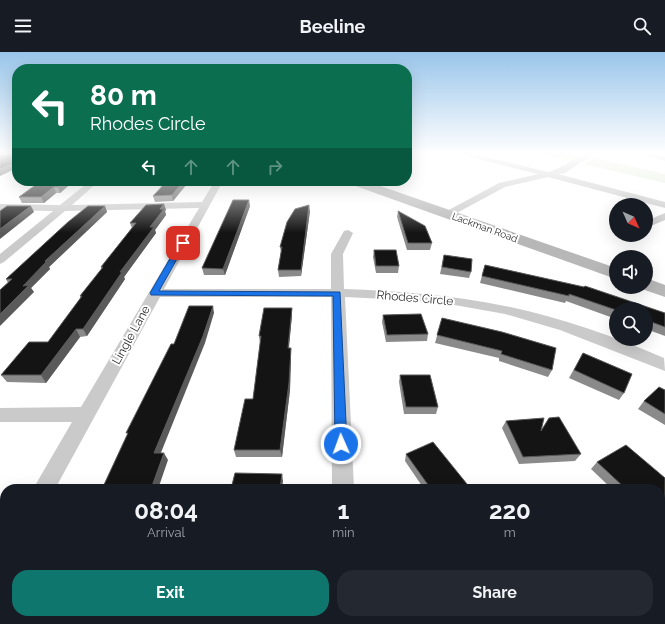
<!DOCTYPE html>
<html lang="en">
<head>
<meta charset="utf-8">
<style>
	body { margin:0; font-family:Raleway,sans-serif; background:#242831; color:#f1f3f6; height:100vh; display:flex; flex-direction:column; font-size:15px; white-space:nowrap }
	* { box-sizing:border-box; margin:0 }
	p { font-size:13px; color:#9ea1a6 }
	.icon { flex:none; width:22px; height:22px; fill:none; stroke:currentColor; stroke-width:2; stroke-linecap:round; stroke-linejoin:round }
	.map { position:relative; flex:1; overflow:hidden }
	.details { position:absolute; left:0px; top:432px; width:665px; height:140px; display:flex; flex-direction:column; background:#171b24; border-radius:16px 16px 0 0; box-shadow:0 4px 16px #0002 }
	.details>* { flex:none }
	.top-card { position:absolute; left:12px; top:12px; width:400px; height:122px; border-radius:16px; box-shadow:0 4px 16px #0002; background:#0b6e4f; color:#fff; overflow:hidden }
	.needle { width:26px; rotate:135deg }
	.buttons { position:absolute; left:609px; top:146px; display:grid; gap:8px }
	.buttons a { display:grid; place-items:center; width:44px; height:44px; border-radius:50%; background:#171b24; box-shadow:0 4px 16px #0002; font-size:20px }
	.pin { position:absolute; display:grid; place-items:center; width:34px; height:34px; color:#fff; margin:-17px; border-radius:8px; box-shadow:0 2px 6px #0006 }
	.me { position:absolute; width:44px; margin:-22px; rotate:358deg; stroke-linejoin:round; filter:drop-shadow(0 0 3px #0008) }
	.turn { display:flex; align-items:center; gap:14px; height:84px; padding:0 12px; font-size:18px }
	.turn .icon { width:52px; height:52px; stroke-width:2.5 }
	.turn b { display:block; font-size:28px; line-height:34px }
	.lanes { display:flex; align-items:center; height:38px; padding:0 12px; background:#0003; justify-content:center; gap:20px; direction:ltr }
	.lanes .off { opacity:.35 }
	.eta { display:flex; justify-content:space-evenly; align-items:center; height:68px; text-align:center }
	.eta b { font-size:24px; font-weight:700; line-height:28px }
	.primary-button { display:flex; gap:8px; margin-top:auto; padding:8px 12px }
	.primary-button a { flex:1; height:46px; border-radius:16px; background:#0f766e; color:#fff; font-size:16px; font-weight:700; line-height:46px; text-align:center }
	.primary-button a+a { background:#242831; color:#f1f3f6 }
	header { display:flex; justify-content:space-between; align-items:center; height:52px; padding:0 12px; background:#171b24; font-size:18px; font-weight:700 }
	.map>svg:first-child { display:block }
	.green { fill:#e4ecd9 }
	.lines { fill:none; stroke-linecap:round; stroke-linejoin:round }
	.minor { fill:#cacaca; fill-rule:evenodd }
	.secondary { fill:#b7b7b7; fill-rule:evenodd }
	.wall { fill:#8a8a8a }
	.shaded-wall { fill:#5a5a5a }
	.building { fill:#141414; stroke:#5a5a5a }
	.route { fill:#1a73e8; stroke:#114b97 }
	.labels { text-anchor:middle; stroke-width:4; stroke-linejoin:round; paint-order:stroke }
	.far-street-label { font-size:10px; fill:#2d2d2d; stroke:#fff }
	.street-label { font-size:12px; fill:#2d2d2d; stroke:#fff }
</style>
</head>
<body>
<header><svg class="icon" aria-label="menu" viewBox="0 0 24 24"><path d="M4 6h16M4 12h16M4 18h16"/></svg>Beeline<svg class="icon" aria-label="search" viewBox="0 0 24 24"><circle cx="10" cy="10" r="6"/><path d="M15 15l6 6"/></svg></header>
<div class="map">
<svg width="665" height="572" viewBox="0 0 665 572">
	<rect width="100%" height="100%" fill="#fff"/>
	<g class="green">
		<path d="M538 101H570L584 104 574 110Z"/>
		<path d="M594 106 665 122V131L584 112Z"/>
	</g>
	<g class="lines">
		<g class="minor">
			<path d="M455 101H470L548 120C565 116 578 101 595 101L565 121 558 122 665 150V156L548 125 505 135 451 164H445L443 162 445 160 499 131 538 122Z"/>
			<path d="M634 101H648L665 105V109Z"/>
			<path d="M90 129H99L72 153 202 150 215 129H223L164 237H331V202L344 179 348 178 353 181 343 202 344 237C398 239 452 243 505 254 559 265 613 284 664 306L665 319 560 278 505 262 449 252 407 248 345 245 354 437H332L331 245H160L55 437H33L72 370H0V356L81 355 199 156 65 159 4 210 0 212V202L53 159 0 158V152L60 153Z"/>
			<path d="M665 161V168L646 176V169Z"/>
			<path d="M5 494V525L0 527V496Z"/>
			<path d="M338 567H364L365 572H337Z"/>
		</g>
		<g class="secondary">
			<path d="M348 129H366L616 216V227L350 132Z"/>
			<path d="M646 226 665 233V245L639 236 646 235Z"/>
		</g>
	</g>
	<g class="wall">
		<path d="M74 129 60 141H56L44 151H22L19 145Z"/>
		<path d="M116 129H143L138 133H118Z"/>
		<path d="M186 133 173 149 155 150 153 144Z"/>
		<path d="M164 152 166 158 165 159 166 163 155 178 156 181 124 225 125 227 87 284 80 285 46 331 7 330 1 323 48 290 81 246 80 244 102 217 101 215 132 176 130 171Z"/>
		<path d="M105 154 107 160 49 215 50 217 31 236 34 240 8 231 6 227Z"/>
		<path d="M250 154 225 223H204L202 216Z"/>
		<path d="M310 159 301 224 279 225 278 218 281 200 280 195Z"/>
		<path d="M398 159 432 191 430 198H407L397 165Z"/>
		<path d="M374 198 399 214 398 221H376L373 205Z"/>
		<path d="M444 203 471 220 469 226 440 222Z"/>
		<path d="M485 213 665 261V284L646 277V257H616V267L566 249 565 251 480 231Z"/>
		<path d="M292 256V263L289 296 291 303 290 338 282 405H236L234 398 253 347 260 291 259 284Z"/>
		<path d="M383 263 428 282 427 289 386 290 382 270Z"/>
		<path d="M442 266 552 318 548 325 499 309V306L435 291Z"/>
		<path d="M583 301 624 341 619 348 569 326Z"/>
		<path d="M400 323 438 355 436 362H404L399 330Z"/>
		<path d="M665 338V373L638 357 644 349Z"/>
		<path d="M549 366 581 402 575 409 519 412 502 376 506 369 542 378Z"/>
		<path d="M406 402 470 437H424L405 409Z"/>
		<path d="M597 410 665 426V480L660 483V437H612L591 417Z"/>
	</g>
	<g class="shaded-wall">
		<path d="M17 110V116L0 124V117Z"/>
		<path d="M65 129H74L60 141 58 135Z"/>
		<path d="M137 129H143L138 133Z"/>
		<path d="M184 129H192L186 133 173 149 172 143Z"/>
		<path d="M54 135 56 141 44 151 41 145Z"/>
		<path d="M249 148 250 154 225 223 223 217Z"/>
		<path d="M164 152 166 158 165 159 166 163 155 178 156 181 124 225 125 227 87 284 83 277 120 220 150 175 160 157Z"/>
		<path d="M309 153 310 159 301 224V218Z"/>
		<path d="M31 154 34 160 0 187V177Z"/>
		<path d="M105 154 107 160 49 215 50 217 31 236 34 240 0 274V262L23 234 45 209Z"/>
		<path d="M213 254 214 261 205 291 158 408 154 401Z"/>
		<path d="M292 256V263L288 303V296Z"/>
		<path d="M76 277 80 285 46 331 41 323Z"/>
		<path d="M291 296V303L290 338 282 405 280 398Z"/>
		<path d="M164 401 168 408 158 437H151Z"/>
		<path d="M282 422 283 429 282 437H280Z"/>
		<path d="M97 567H106L104 572H95Z"/>
		<path d="M273 567H274L275 572H273Z"/>
	</g>
	<g class="building">
		<path d="M0 101H17V110L0 117Z"/>
		<path d="M41 129H65L58 135H54L41 145H19Z"/>
		<path d="M167 129H184L172 143 153 144Z"/>
		<path d="M233 148H249L223 217 202 216Z"/>
		<path d="M164 152 160 157H164L150 175H154L120 220H122L83 277H76L41 323H1L29 290H48L82 244H80L103 215H101L136 171H130L146 153Z"/>
		<path d="M309 153 301 218H278L282 195H280L287 170 295 157Z"/>
		<path d="M7 154H31L0 177V159Z"/>
		<path d="M88 154H105L45 209 46 210 23 234 29 233 0 262V238L12 227H6L68 170Z"/>
		<path d="M398 159 425 174 432 191H408Z"/>
		<path d="M374 198H396L399 214H376Z"/>
		<path d="M444 203 472 207 471 220 442 215Z"/>
		<path d="M485 213 584 235 585 234 665 261V275L646 268V257H616V258L569 242V244L482 224Z"/>
		<path d="M189 254H213L203 284 154 401H164L151 437H102L128 381H126L171 292H174Z"/>
		<path d="M264 256H292L288 296H291L289 331 280 398H234L245 347H253L261 284H259Z"/>
		<path d="M421 262 428 282 387 283 383 263Z"/>
		<path d="M442 266 502 280 556 296 552 318 501 302 502 299 437 283Z"/>
		<path d="M583 301 632 322 624 341 574 318Z"/>
		<path d="M400 323H430L438 355H406Z"/>
		<path d="M659 335 665 338V362L644 349Z"/>
		<path d="M559 365 581 402 523 405 506 369 544 366 541 379 549 366Z"/>
		<path d="M433 390 471 437H431L406 402Z"/>
		<path d="M626 393 665 426V473L660 469V437H626L597 410Z"/>
		<path d="M235 421 282 422 280 437H231Z"/>
		<path d="M45 567H97L95 572H43Z"/>
		<rect x="213" y="567" width="60" height="5"/>
	</g>
	<linearGradient id="sky" x2="0" y2="1"><stop stop-color="#99c5ea"/><stop offset="0.56" stop-color="#fff"/><stop offset="1" stop-color="#fff" stop-opacity="0"/></linearGradient>
	<rect width="665" height="181" fill="url(#sky)"/>
	<path class="route" d="M183 189 186 191 159 239 340 240 347 392 346 396 341 397 337 396 335 392 333 244 151 243 150 241 179 191Z"/>
	<g class="labels">
		<g class="far-street-label">
			<text transform="translate(485 175) rotate(20)" y="4">Lackman Road</text>
		</g>
		<g class="street-label">
			<text transform="translate(415 246) rotate(5)" y="4">Rhodes Circle</text>
			<text transform="translate(131 283) rotate(-61)" y="4">Lingle Lane</text>
		</g>
	</g>
</svg>
<div class="buttons">
<a><svg class="needle" viewBox="-14 -14 28 28"><path d="M0-13l5 13h-10z" fill="#e53935"/><path d="M0 13l5-13h-10z" fill="#9ea1a6"/></svg></a>
<a><svg class="icon" aria-label="sound" viewBox="0 0 24 24"><path d="M4 9h4l5-4v14l-5-4H4zM17 9q2 3 0 6"/></svg></a>
<a><svg class="icon" aria-label="search" viewBox="0 0 24 24"><circle cx="10" cy="10" r="6"/><path d="M15 15l6 6"/></svg></a>
</div>
<div class="pin" style="left:183px;top:191px;background:#d93025"><svg class="icon" aria-label="arrive" viewBox="0 0 24 24"><path d="M6 21V4h12l-3 4 3 4H6"/></svg></div>
<svg class="me" style="left:341px;top:392px" viewBox="-20 -20 40 40"><circle r="17" fill="#1a73e8" stroke="#fff" stroke-width="3"/><path d="M0-11L8 9 0 5-8 9z" fill="#fff"/></svg>
<div class="top-card">
<div class="turn"><svg class="icon" aria-label="left" viewBox="0 0 24 24"><path d="M17 20v-9H6M10 6l-5 5 5 5"/></svg><div><b>80 m</b>Rhodes Circle</div></div>
<div class="lanes"><svg class="icon" aria-label="left" viewBox="0 0 24 24"><path d="M17 20v-9H6M10 6l-5 5 5 5"/></svg><svg class="icon off" aria-label="ahead" viewBox="0 0 24 24"><path d="M12 20V5M6 11l6-6 6 6"/></svg><svg class="icon off" aria-label="ahead" viewBox="0 0 24 24"><path d="M12 20V5M6 11l6-6 6 6"/></svg><svg class="icon off" aria-label="right" viewBox="0 0 24 24"><path d="M7 20v-9h11M14 6l5 5-5 5"/></svg></div>
</div>
<section class="details">
<div class="eta">
<div><b>08:04</b><p>Arrival</p></div>
<div><b>1</b><p>min</p></div>
<div><b>220</b><p>m</p></div>
</div>
<div class="primary-button"><a>Exit</a><a>Share</a></div>
</section>
</div>
</body>
</html>
